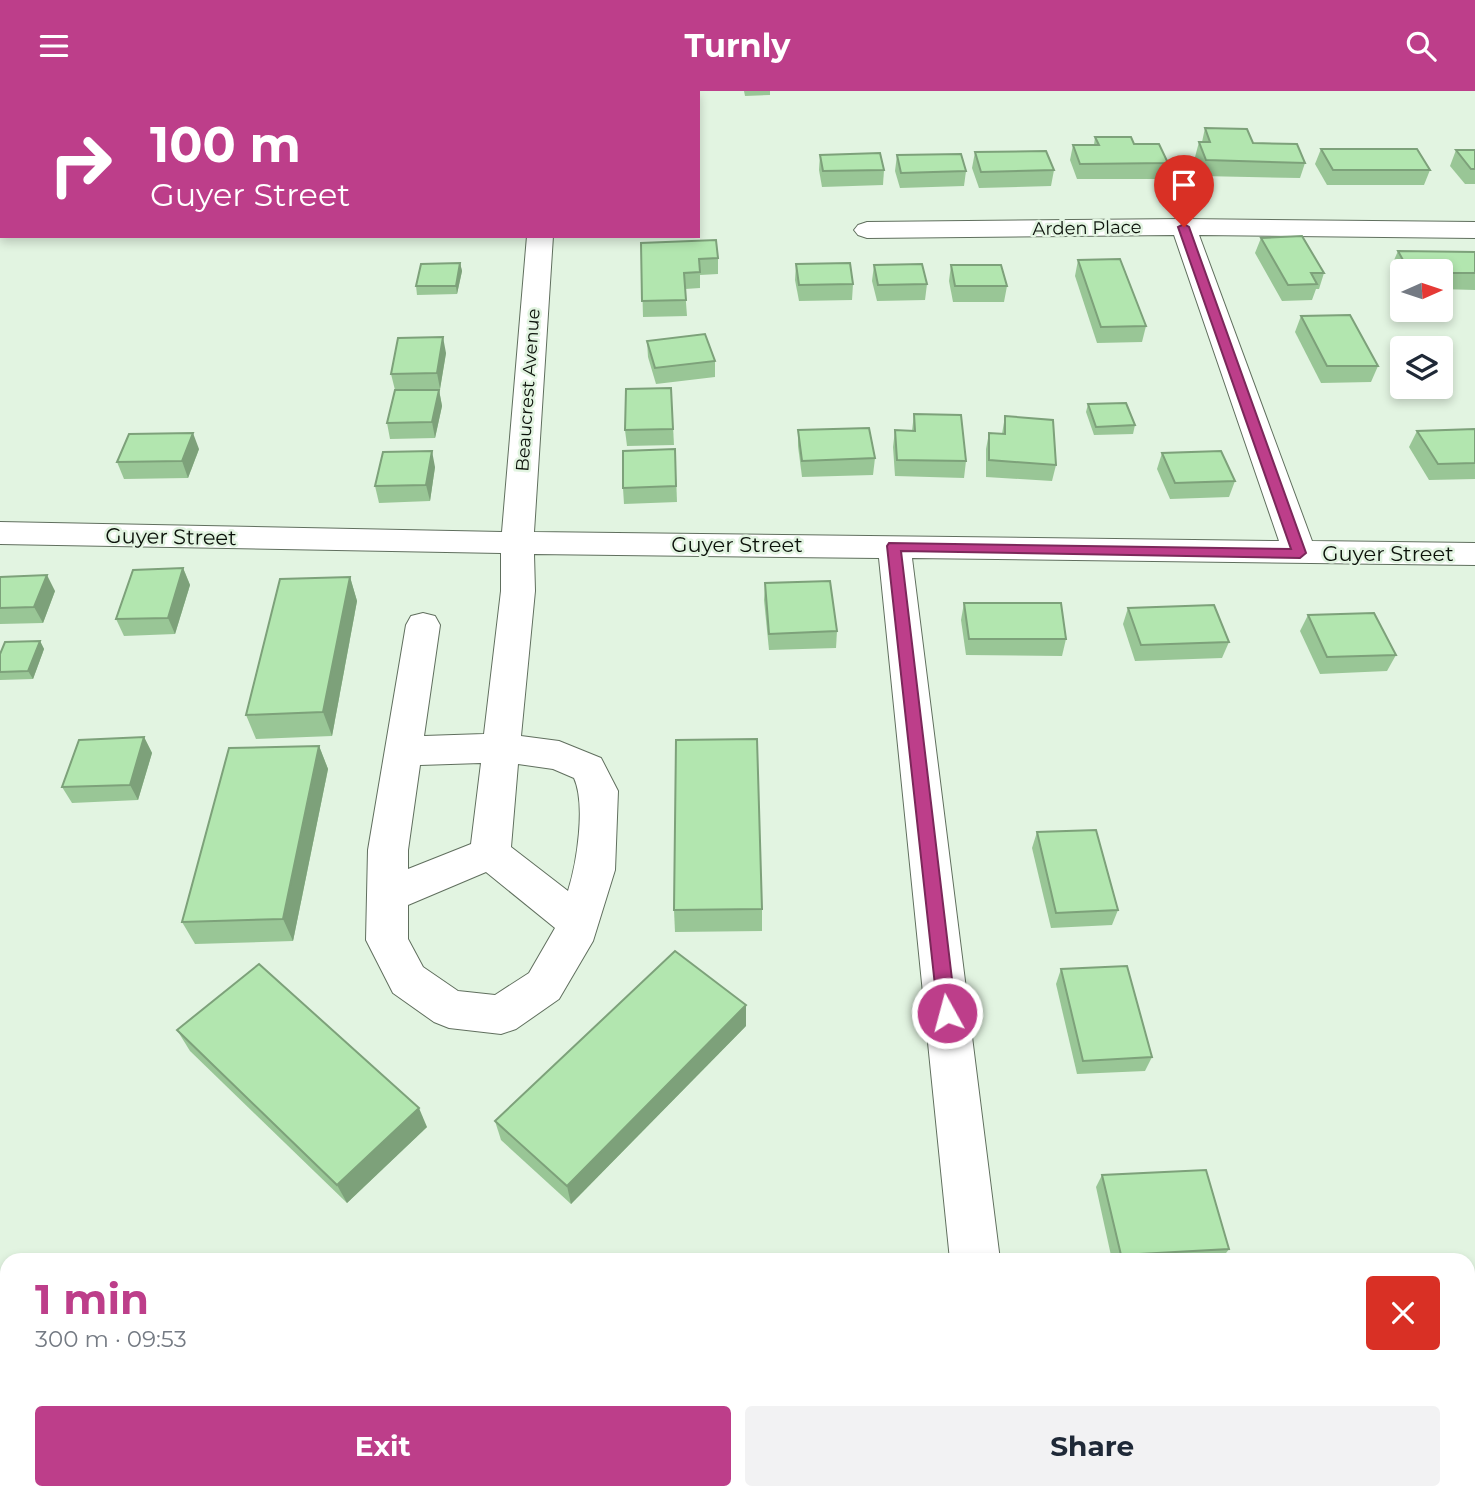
<!DOCTYPE html>
<html lang="en">
<head>
<meta charset="utf-8">
<style>
	body { margin:0; font-family:Montserrat,sans-serif; background:#f2f2f3; color:#1f2937; height:100vh; display:flex; flex-direction:column; font-size:26px; white-space:nowrap }
	* { box-sizing:border-box; margin:0 }
	p { font-size:23px; color:#747a83 }
	.icon { flex:none; width:38px; height:38px; fill:none; stroke:currentColor; stroke-width:2; stroke-linecap:round; stroke-linejoin:round }
	.map { position:relative; flex:1; overflow:hidden }
	.sheet { position:absolute; left:0px; top:1162px; width:1475px; height:247px; display:flex; flex-direction:column; background:#fff; border-radius:21px 21px 0 0; box-shadow:0 4px 10px #0003 }
	.sheet>* { flex:none }
	.top-card { position:absolute; left:0px; top:0px; width:700px; height:147px; box-shadow:0 4px 10px #0003; background:#bd3e8a; color:#fff; overflow:hidden }
	.needle { width:46px; rotate:87deg }
	.tools { position:absolute; left:1390px; top:168px; display:grid; gap:14px }
	.tools a { display:grid; place-items:center; width:63px; height:63px; border-radius:7px; background:#fff; box-shadow:0 4px 10px #0003; font-size:35px }
	.pin { position:absolute; display:grid; place-items:center; width:60px; height:60px; color:#fff; margin:-72px -30px; border-radius:50% 50% 50% 0; rotate:-45deg; box-shadow:0 0 7px #0007 }
	.pin .icon { rotate:45deg }
	.me { position:absolute; width:77px; margin:-38px; rotate:353deg; stroke-linejoin:round; filter:drop-shadow(0 0 5px #0008) }
	.turn { display:flex; align-items:center; gap:24px; height:147px; padding:0 35px; font-size:32px }
	.turn .icon { width:91px; height:91px; stroke-width:2.5 }
	.turn b { display:block; font-size:49px; line-height:60px }
	.round { display:grid; place-items:center; flex:none; width:74px; height:74px; border-radius:7px; background:#f2f2f3 }
	.head { display:flex; align-items:center; justify-content:space-between; height:119px; padding:0 35px }
	h1 { font-size:42px; font-weight:700; line-height:52px; color:#bd3e8a }
	.cta { display:flex; gap:14px; margin-top:auto; padding:14px 35px }
	.cta a { flex:1; height:80px; border-radius:7px; background:#bd3e8a; color:#fff; font-size:28px; font-weight:700; line-height:80px; text-align:center }
	.cta a+a { background:#f2f2f3; color:#1f2937 }
	header { display:flex; justify-content:space-between; align-items:center; height:91px; padding:0 35px; background:#bd3e8a; color:#fff; font-size:32px; font-weight:700 }
	.map>svg:first-child { display:block }
	.lines { fill:none; stroke-linecap:round; stroke-linejoin:round }
	.minor-casing { stroke:#606f5e; stroke-width:2 }
	.minor { fill:#fff; fill-rule:evenodd }
	.wall { fill:#99c696 }
	.shaded-wall { fill:#7da17a }
	.building { fill:#b2e6af; stroke:#7da17a; stroke-width:2 }
	.route { fill:#bd3e8a; stroke:#7b285a; stroke-width:2 }
	.labels { text-anchor:middle; stroke-width:5; stroke-linejoin:round; paint-order:stroke }
	.far-street-label { font-size:18px; fill:#0c120b; stroke:#e2f4e1 }
	.street-label { font-size:21px; fill:#0c120b; stroke:#e2f4e1 }
</style>
</head>
<body>
<header><svg class="icon" aria-label="menu" viewBox="0 0 24 24"><path d="M4 6h16M4 12h16M4 18h16"/></svg>Turnly<svg class="icon" aria-label="search" viewBox="0 0 24 24"><circle cx="10" cy="10" r="6"/><path d="M15 15l6 6"/></svg></header>
<div class="map">
<svg width="1475" height="1408" viewBox="0 0 1475 1408">
	<rect width="100%" height="100%" fill="#e2f4e1"/>
	<g class="lines">
		<defs>
			<g id="minor">
				<path d="M53 0H75L52 2Z"/>
				<rect x="539" y="0" width="22" height="2"/>
				<path d="M0 76H2L0 93Z"/>
				<rect x="0" y="119" width="2" height="16"/>
				<path d="M1184 128 1475 131V147L1199 144 1312 450 1475 452V474L912 467 1000 1169H950L879 467 534 463 535 500 521 645 559 650 601 667 618 700 615 779 593 850 559 908 516 938 501 943 449 937 434 931 393 902 366 849 368 759 406 534 411 525 423 522 435 525 440 534 424 645 484 643 501 500V462L0 453V431L502 441 527 145H553L534 441 1279 450 1174 144 867 147 858 144 854 139 858 134 867 131ZM481 672 471 753 408 778V759L420 674ZM518 673 553 678 574 687C586 713 577 772 568 800L511 756ZM486 781 555 837 529 882 495 904 458 900 423 876 408 848V814Z"/>
				<path d="M975 1402H1029L1030 1408H976Z"/>
			</g>
		</defs>
		<use href="#minor" class="minor-casing"/>
		<use href="#minor" class="minor"/>
	</g>
	<g class="wall">
		<rect x="393" y="0" width="57" height="2"/>
		<rect x="643" y="0" width="19" height="2"/>
		<path d="M744 0H770V4L745 5Z"/>
		<path d="M1205 37 1253 52 1305 72 1300 87 1201 85 1195 66 1199 51H1202Z"/>
		<path d="M1095 46 1134 53 1168 72 1164 88H1077L1070 69 1073 54H1094Z"/>
		<path d="M1321 58 1430 79 1424 94H1327L1315 73Z"/>
		<path d="M1456 59H1475V93H1465L1450 75Z"/>
		<path d="M975 61 1054 79 1051 95 979 97 972 77Z"/>
		<path d="M820 64 884 79 883 94 822 96 819 79Z"/>
		<path d="M897 64 966 80 964 95 900 97 895 80Z"/>
		<path d="M1261 147 1324 182 1319 198H1316L1312 209 1282 210 1255 162Z"/>
		<path d="M641 152 718 167V183L700 184V197L685 198 687 225 643 226Z"/>
		<path d="M1398 160 1475 161V199L1440 198V180H1402V196L1391 176Z"/>
		<path d="M1078 169 1146 235 1142 251 1097 252 1075 185Z"/>
		<path d="M460 172 462 180 457 203 417 204 416 195Z"/>
		<path d="M796 173 853 193 852 209 799 210 795 189Z"/>
		<path d="M874 174 927 193 925 209 877 210 872 190Z"/>
		<path d="M951 174 1007 195 1004 211H953L949 190Z"/>
		<path d="M1301 225 1378 275 1371 291 1321 292 1295 241Z"/>
		<path d="M647 250 715 270V286L656 293 648 266Z"/>
		<path d="M446 262 440 298 407 299H439L442 315 435 347 390 348 387 332 395 299 391 283Z"/>
		<path d="M671 297 674 354 627 355 625 339Z"/>
		<path d="M1088 313 1135 334 1133 343 1094 344 1086 321Z"/>
		<path d="M914 323 966 370 964 387 895 385 893 356 895 339 912 340Z"/>
		<path d="M1005 325 1056 374 1052 390 986 386V358L989 342 1002 343Z"/>
		<path d="M1475 338V388L1429 389 1409 356 1417 340Z"/>
		<path d="M798 339 875 367 873 384 802 386 798 355Z"/>
		<path d="M199 358 188 387 124 388 117 371Z"/>
		<path d="M675 358 677 411 624 413 623 397Z"/>
		<path d="M1162 362 1235 390 1229 406 1170 408 1157 378Z"/>
		<path d="M435 376 430 410 379 412 375 395Z"/>
		<path d="M183 477 190 494 175 543 124 545 116 528Z"/>
		<path d="M0 486 55 500 43 532 0 533Z"/>
		<path d="M350 486 357 510 332 645 256 648 246 624Z"/>
		<path d="M765 492 837 540 836 557 769 559 764 509Z"/>
		<path d="M964 512 1066 548 1062 565 966 564 961 529Z"/>
		<path d="M1128 517 1229 551 1222 567 1135 570 1123 533Z"/>
		<path d="M1308 524 1396 564 1387 580 1320 583 1300 540Z"/>
		<path d="M40 550 44 558 33 588 0 589V563Z"/>
		<path d="M144 646 152 662 138 709 72 712 62 696Z"/>
		<path d="M319 655 328 678 293 850 195 853 182 831Z"/>
		<path d="M1037 741 1118 819 1112 834 1051 837 1032 757Z"/>
		<path d="M762 818V840L675 841 674 819Z"/>
		<path d="M1061 878 1152 966 1145 980 1077 983 1056 893Z"/>
		<path d="M746 935 571 1113 501 1049 495 1030Z"/>
		<path d="M177 939 427 1036 347 1112 190 960Z"/>
		<path d="M1102 1084 1229 1158 1221 1169H1112L1096 1096Z"/>
		<path d="M1162 1402H1263L1265 1408H1163Z"/>
	</g>
	<g class="shaded-wall">
		<path d="M460 172 462 180 457 203 456 195Z"/>
		<path d="M443 246 446 262 440 298 437 282Z"/>
		<path d="M439 299 442 315 435 347 432 331Z"/>
		<path d="M193 342 199 358 188 387 182 370Z"/>
		<path d="M432 360 435 376 430 410 426 394Z"/>
		<path d="M183 477 190 494 175 543 168 527Z"/>
		<path d="M47 484 55 500 43 532 34 516Z"/>
		<path d="M350 486 357 510 332 645 323 621Z"/>
		<path d="M40 550 44 558 33 588 28 580Z"/>
		<path d="M144 646 152 662 138 709 130 694Z"/>
		<path d="M319 655 328 678 293 850 283 828Z"/>
		<path d="M746 914V935L571 1113 567 1095Z"/>
		<path d="M419 1017 427 1036 347 1112 337 1094Z"/>
	</g>
	<g class="building">
		<path d="M418 0H446L445 2H418Z"/>
		<path d="M1205 37 1247 38 1253 52 1297 53 1305 72 1206 69 1199 51H1210Z"/>
		<path d="M1095 46H1131L1134 53H1159L1168 72 1080 73 1073 54H1099Z"/>
		<path d="M1321 58H1417L1430 79H1333Z"/>
		<path d="M1456 59H1475V78H1471Z"/>
		<path d="M1046 60 1054 79 981 81 975 61Z"/>
		<path d="M880 62 884 79 823 80 820 64Z"/>
		<path d="M961 63 966 80 901 82 897 64Z"/>
		<path d="M1302 145 1324 182H1311L1317 193 1288 194 1261 147Z"/>
		<path d="M716 149 718 167 699 168 700 181 684 182 686 209 642 210 641 152Z"/>
		<path d="M1398 160 1475 161V182H1440V180H1409Z"/>
		<path d="M1120 168 1146 235 1101 236 1078 169Z"/>
		<path d="M460 172 456 195H416L421 173Z"/>
		<path d="M850 172 853 193 799 194 796 173Z"/>
		<path d="M922 173 927 193 878 194 874 174Z"/>
		<path d="M951 174H1001L1007 195H955Z"/>
		<path d="M1350 224 1378 275H1327L1301 225Z"/>
		<path d="M705 243 715 270 655 277 647 250Z"/>
		<path d="M443 246 437 282 391 283 398 247Z"/>
		<path d="M671 297 673 338 625 339 626 298Z"/>
		<path d="M395 299H439L432 331 387 332Z"/>
		<path d="M1126 312 1135 334 1096 336 1088 313Z"/>
		<path d="M914 323 961 324 966 370 897 369 895 339 915 340Z"/>
		<path d="M1005 325 1053 329 1056 374 989 369V342L1005 343Z"/>
		<path d="M869 337 875 367 802 370 798 339Z"/>
		<path d="M1475 338V372L1438 373 1417 340Z"/>
		<path d="M193 342 182 370 117 371 129 343Z"/>
		<path d="M675 358 676 395 623 397V360Z"/>
		<path d="M432 360 426 394 375 395 383 361Z"/>
		<path d="M1221 360 1235 390 1175 392 1162 362Z"/>
		<path d="M183 477 168 527 116 528 133 479Z"/>
		<path d="M47 484 34 516 0 517V486Z"/>
		<path d="M350 486 323 621 246 624 280 488Z"/>
		<path d="M830 490 837 540 769 543 765 492Z"/>
		<path d="M964 512H1061L1066 548H969Z"/>
		<path d="M1214 514 1229 551 1141 554 1128 517Z"/>
		<path d="M1374 522 1396 564 1327 566 1308 524Z"/>
		<path d="M40 550 28 580 0 581V563L5 551Z"/>
		<path d="M144 646 130 694 62 696 79 649Z"/>
		<path d="M757 648 762 818 674 819 676 649Z"/>
		<path d="M319 655 283 828 182 831 229 657Z"/>
		<path d="M1096 739 1118 819 1056 822 1037 741Z"/>
		<path d="M675 860 746 914 567 1095 495 1030Z"/>
		<path d="M259 873 419 1017 337 1094 177 939Z"/>
		<path d="M1127 875 1152 966 1083 970 1061 878Z"/>
		<path d="M1206 1079 1229 1158 1121 1164 1102 1084Z"/>
		<path d="M1173 1402H1263L1265 1408H1174Z"/>
	</g>
	<path class="route" d="M1184 133 1189 136 1306 462 1300 467 901 460 956 922 953 928 947 930 941 928 938 922 887 455 889 452 1291 458 1178 136Z"/>
	<g class="labels">
		<g class="far-street-label">
			<text transform="translate(1087 137) rotate(-1)" y="6">Arden Place</text>
			<text transform="translate(528 299) rotate(-86)" y="6">Beaucrest Avenue</text>
		</g>
		<g class="street-label">
			<text transform="translate(171 446) rotate(1)" y="7">Guyer Street</text>
			<text x="737" y="461">Guyer Street</text>
			<text x="1388" y="470">Guyer Street</text>
		</g>
	</g>
</svg>
<div class="tools">
<a><svg class="needle" viewBox="-14 -14 28 28"><path d="M0-13l5 13h-10z" fill="#e53935"/><path d="M0 13l5-13h-10z" fill="#747a83"/></svg></a>
<a><svg class="icon" aria-label="layers" viewBox="0 0 24 24"><path d="M12 4l9 5-9 5-9-5zM3 14l9 5 9-5"/></svg></a>
</div>
<div class="pin" style="left:1184px;top:136px;background:#d93025"><svg class="icon" aria-label="arrive" viewBox="0 0 24 24"><path d="M6 21V4h12l-3 4 3 4H6"/></svg></div>
<svg class="me" style="left:947px;top:922px" viewBox="-20 -20 40 40"><circle r="17" fill="#bd3e8a" stroke="#fff" stroke-width="3"/><path d="M0-11L8 9 0 5-8 9z" fill="#fff"/></svg>
<div class="top-card">
<div class="turn"><svg class="icon" aria-label="right" viewBox="0 0 24 24"><path d="M7 20v-9h11M14 6l5 5-5 5"/></svg><div><b>100 m</b>Guyer Street</div></div>
</div>
<section class="sheet">
<div class="head"><div><h1>1 min</h1><p>300 m · 09:53</p></div><a class="round" style="background:#d93025;color:#fff"><svg class="icon" aria-label="close" viewBox="0 0 24 24"><path d="M6 6l12 12M18 6L6 18"/></svg></a></div>
<div class="cta"><a>Exit</a><a>Share</a></div>
</section>
</div>
</body>
</html>
